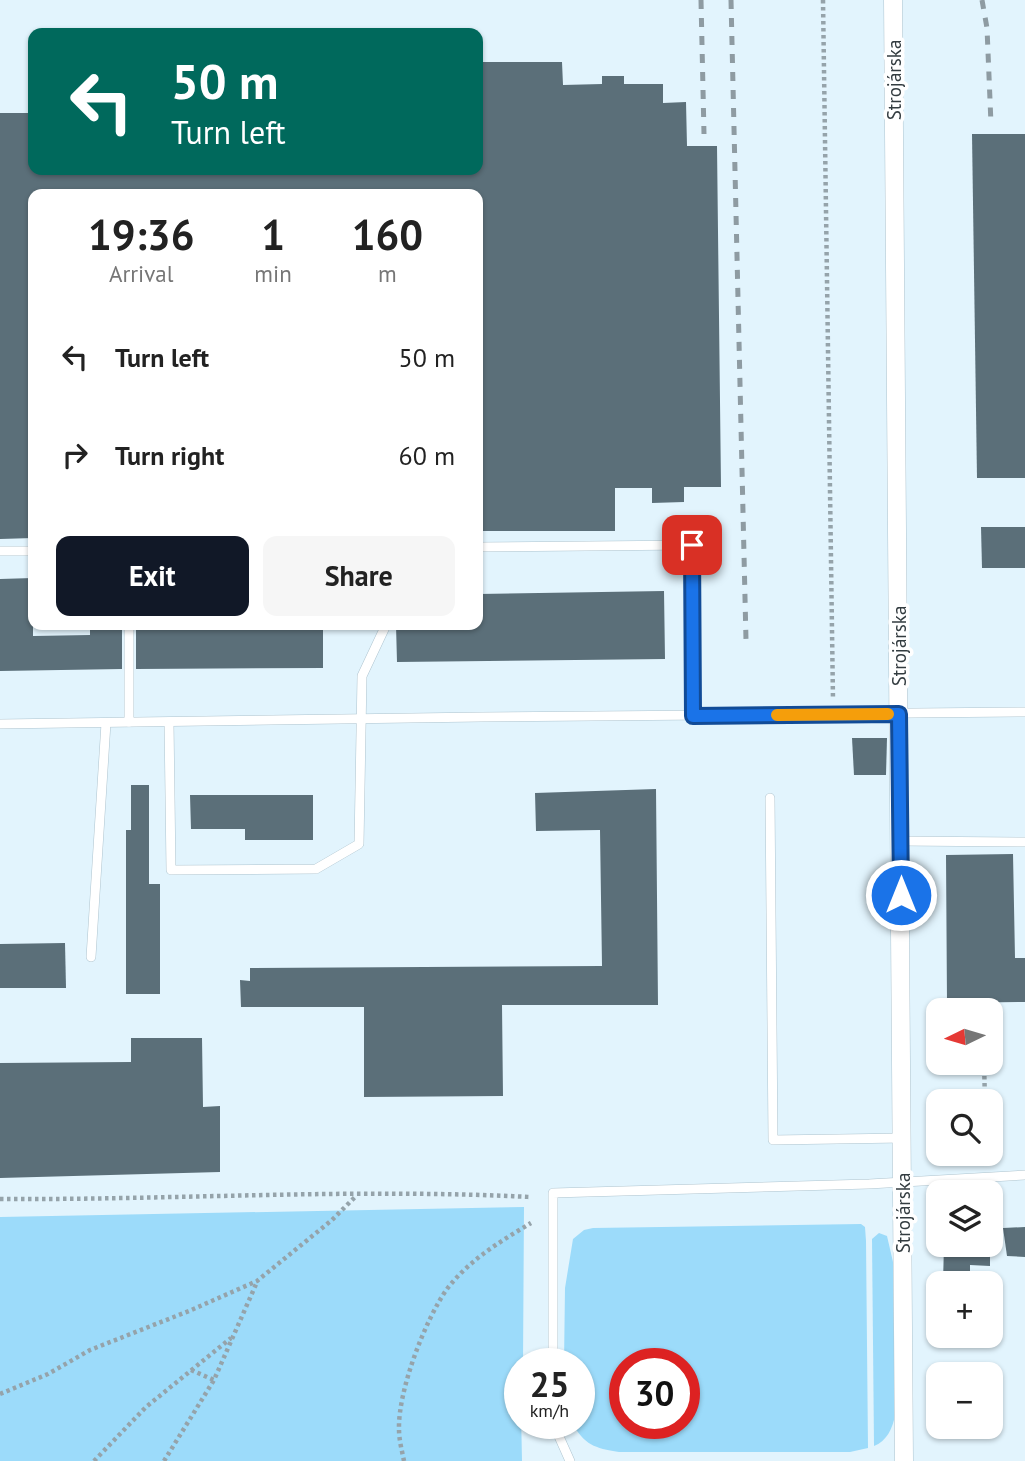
<!DOCTYPE html>
<html lang="en">
<head>
<meta charset="utf-8">
<style>
	body { margin:0; font-family:"PT Sans",sans-serif; background:#f6f6f6; color:#222; height:100vh; display:flex; flex-direction:column; font-size:26px; white-space:nowrap }
	* { box-sizing:border-box; margin:0 }
	p { font-size:23px; color:#767676 }
	.icon { flex:none; width:38px; height:38px; fill:none; stroke:currentColor; stroke-width:2; stroke-linecap:round; stroke-linejoin:round }
	.map { position:relative; flex:1; overflow:hidden }
	.details { position:absolute; left:28px; top:189px; width:455px; height:441px; display:flex; flex-direction:column; background:#fff; border-radius:14px; box-shadow:0 2px 5px #0004 }
	.details>* { flex:none }
	.guide { position:absolute; left:28px; top:28px; width:455px; height:147px; border-radius:14px; box-shadow:0 2px 5px #0004; background:#00695c; color:#fff; overflow:hidden }
	.needle { width:46px; rotate:265deg }
	.fabs { position:absolute; left:926px; top:998px; display:grid; gap:14px }
	.fabs a { display:grid; place-items:center; width:77px; height:77px; border-radius:14px; background:#fff; box-shadow:0 2px 5px #0004; font-size:35px }
	.speed { position:absolute; left:504px; top:1348px; display:flex; gap:14px; font-size:35px; font-weight:700; text-align:center }
	.speed>* { display:grid; place-content:center; width:91px; height:91px; border-radius:50%; background:#fff; box-shadow:0 2px 5px #0004; line-height:1 }
	.speed small { font-size:18px; font-weight:400 }
	.speed .limit { border:10px solid #d22; background:#fff; color:#111 }
	.pin { position:absolute; display:grid; place-items:center; width:60px; height:60px; color:#fff; margin:-30px; border-radius:14px; box-shadow:0 4px 10px #0006 }
	.me { position:absolute; width:77px; margin:-38px; rotate:0deg; stroke-linejoin:round; filter:drop-shadow(0 0 5px #0008) }
	.turn { display:flex; align-items:center; gap:24px; height:147px; padding:0 28px; font-size:32px }
	.turn .icon { width:91px; height:91px; stroke-width:2.5 }
	.turn b { display:block; font-size:49px; line-height:60px }
	.eta { display:flex; justify-content:space-evenly; align-items:center; height:119px; text-align:center }
	.eta b { font-size:42px; font-weight:600; line-height:49px }
	.action { display:flex; gap:14px; margin-top:auto; padding:14px 28px }
	.action a { flex:1; height:80px; border-radius:14px; background:#111827; color:#fff; font-size:28px; font-weight:600; line-height:80px; text-align:center }
	.action a+a { background:#f6f6f6; color:#222 }
	ul { padding:0; list-style:none }
	li { display:flex; align-items:center; gap:21px; height:98px; padding:0 28px }
	li div { flex:1 }
	li b { display:block; font-size:26px }
	li em { font-style:normal }
	.map>svg:first-child { display:block }
	.green { fill:#9cdbfa; fill-rule:evenodd }
	.building { fill:#5b6f79 }
	.lines { fill:none; stroke-linecap:round; stroke-linejoin:round }
	.service-casing { stroke:#aec4cf; stroke-width:10 }
	.minor-casing { stroke:#aec4cf; stroke-width:19 }
	.path { stroke:#95a3aa; stroke-width:4.5; stroke-dasharray:3.5 3.5; stroke-linecap:butt }
	.service { stroke:#fff; stroke-width:9 }
	.minor { stroke:#fff; stroke-width:18 }
	.rail { stroke:#8e9ba2; stroke-width:5; stroke-dasharray:9 9; stroke-linecap:butt }
	.route-casing { stroke:#114b97; stroke-width:18 }
	.route { stroke:#1a73e8; stroke-width:12 }
	.slow { stroke:#f59e0b; stroke-width:12 }
	.labels { text-anchor:middle; stroke-width:7; stroke-linejoin:round; paint-order:stroke }
	.street-label { font-size:19px; fill:#333c40; stroke:#fff }
</style>
</head>
<body>
<div class="map">
<svg width="1025" height="1461" viewBox="0 0 1025 1461">
	<rect width="100%" height="100%" fill="#e2f4fd"/>
	<g class="green">
		<path d="M524 1207 523 1363H520L522 1461H0V1217Z"/>
		<path d="M861 1224 865 1227 866 1241 868 1448 850 1452H619C594 1448 585 1445 572 1423H579V1363H564L565 1288 573 1239 584 1230 593 1228ZM625 1363H684V1423H625Z"/>
		<path d="M879 1233 887 1236 893 1262 895 1415C893 1428 886 1442 874 1446L872 1239Z"/>
	</g>
	<g class="building">
		<path d="M478 62H562L563 85 602 84V76H624V84H663V103L686 102 687 146H717L721 487H684V502L652 503V488H615V531H478V194H33V538L0 539V113H33V170H478Z"/>
		<path d="M972 134H1025V478H977Z"/>
		<path d="M981 527H1025V568H982Z"/>
		<path d="M33 578V636L90 635V625H122V669L0 671V579Z"/>
		<path d="M664 591 665 659 397 662 396 625H478V594Z"/>
		<path d="M136 625H323V668L136 669Z"/>
		<path d="M852 738H887L886 775H854Z"/>
		<path d="M131 785H149V884H160V994H126V830H131Z"/>
		<path d="M656 789 658 1005H502L503 1096 364 1097V1007H241L240 980 250 981V968L602 966 600 830 536 831 535 793Z"/>
		<path d="M190 795H313V840H245V829H191Z"/>
		<path d="M1013 854 1015 958H1025V1002L947 1003 946 855Z"/>
		<path d="M65 943 66 988H0V944Z"/>
		<path d="M131 1038H202L203 1107 220 1106V1172L0 1178V1063L131 1062Z"/>
		<path d="M1025 1227V1257L1007 1256 1003 1228Z"/>
		<path d="M944 1244H990V1266L970 1265V1283H943Z"/>
	</g>
	<g class="lines">
		<defs>
			<g id="service">
				<path d="M478 547 692 545 693 716"/>
				<path d="M0 551H33"/>
				<path d="M129 625V722"/>
				<path d="M169 722 171 870 316 869 359 844 362 676 386 625"/>
				<path d="M0 724 481 717 1025 712"/>
				<path d="M770 798 773 1140 903 1138"/>
				<path d="M900 841 1025 842"/>
				<path d="M91 957 106 723"/>
				<path d="M553 1363V1193L869 1184 1025 1175"/>
				<path d="M553 1423 570 1461"/>
			</g>
			<path id="minor" d="M893 0 904 1461"/>
		</defs>
		<use href="#service" class="service-casing"/>
		<use href="#minor" class="minor-casing"/>
		<g class="path">
			<path d="M823 0 833 700"/>
			<path d="M984 1010V1003"/>
			<path d="M984 1062 985 1101"/>
			<path d="M986 1153 987 1165"/>
			<path d="M0 1199C177 1200 354 1188 530 1197"/>
			<path d="M191 1370 214 1380"/>
			<path d="M0 1394 48 1374 90 1350 189 1311 257 1281 332 1220 356 1196"/>
			<path d="M94 1461 146 1407 231 1338"/>
			<path d="M164 1461 214 1380 257 1282"/>
			<path d="M404 1461C402 1451 399 1440 399 1429 398 1391 425 1320 447 1289 469 1260 501 1241 531 1223"/>
		</g>
		<use href="#service" class="service"/>
		<use href="#minor" class="minor"/>
		<g class="rail">
			<path d="M701 0 704 134"/>
			<path d="M731 0 746 640"/>
			<path d="M982 0 987 28 991 124"/>
		</g>
	</g>
	<g class="lines">
		<defs>
			<path id="route" d="M692 545 693 716 899 714 901 895"/>
		</defs>
		<use href="#route" class="route-casing"/>
		<use href="#route" class="route"/>
		<path class="slow" d="M777 715 888 714"/>
	</g>
	<g class="labels">
		<g class="street-label">
			<text transform="translate(894 80) rotate(-90)" y="7">Strojárska</text>
			<text transform="translate(899 646) rotate(-90)" y="7">Strojárska</text>
			<text transform="translate(903 1213) rotate(-90)" y="7">Strojárska</text>
		</g>
	</g>
</svg>
<div class="fabs">
<a><svg class="needle" viewBox="-14 -14 28 28"><path d="M0-13l5 13h-10z" fill="#e53935"/><path d="M0 13l5-13h-10z" fill="#767676"/></svg></a>
<a><svg class="icon" aria-label="search" viewBox="0 0 24 24"><circle cx="10" cy="10" r="6"/><path d="M15 15l6 6"/></svg></a>
<a><svg class="icon" aria-label="layers" viewBox="0 0 24 24"><path d="M12 4l9 5-9 5-9-5zM3 14l9 5 9-5"/></svg></a>
<a>+</a>
<a>−</a>
</div>
<div class="speed"><div>25<small>km/h</small></div><div class="limit">30</div></div>
<div class="pin" style="left:692px;top:545px;background:#d93025"><svg class="icon" aria-label="arrive" viewBox="0 0 24 24"><path d="M6 21V4h12l-3 4 3 4H6"/></svg></div>
<svg class="me" style="left:901px;top:895px" viewBox="-20 -20 40 40"><circle r="17" fill="#1a73e8" stroke="#fff" stroke-width="3"/><path d="M0-11L8 9 0 5-8 9z" fill="#fff"/></svg>
<div class="guide">
<div class="turn"><svg class="icon" aria-label="left" viewBox="0 0 24 24"><path d="M17 20v-9H6M10 6l-5 5 5 5"/></svg><div><b>50 m</b>Turn left</div></div>
</div>
<section class="details">
<div class="eta">
<div><b>19:36</b><p>Arrival</p></div>
<div><b>1</b><p>min</p></div>
<div><b>160</b><p>m</p></div>
</div>
<ul>
<li><svg class="icon" aria-label="left" viewBox="0 0 24 24"><path d="M17 20v-9H6M10 6l-5 5 5 5"/></svg><div><b>Turn left</b></div><em>50 m</em></li>
<li><svg class="icon" aria-label="right" viewBox="0 0 24 24"><path d="M7 20v-9h11M14 6l5 5-5 5"/></svg><div><b>Turn right</b></div><em>60 m</em></li>
</ul>
<div class="action"><a>Exit</a><a>Share</a></div>
</section>
</div>
</body>
</html>
